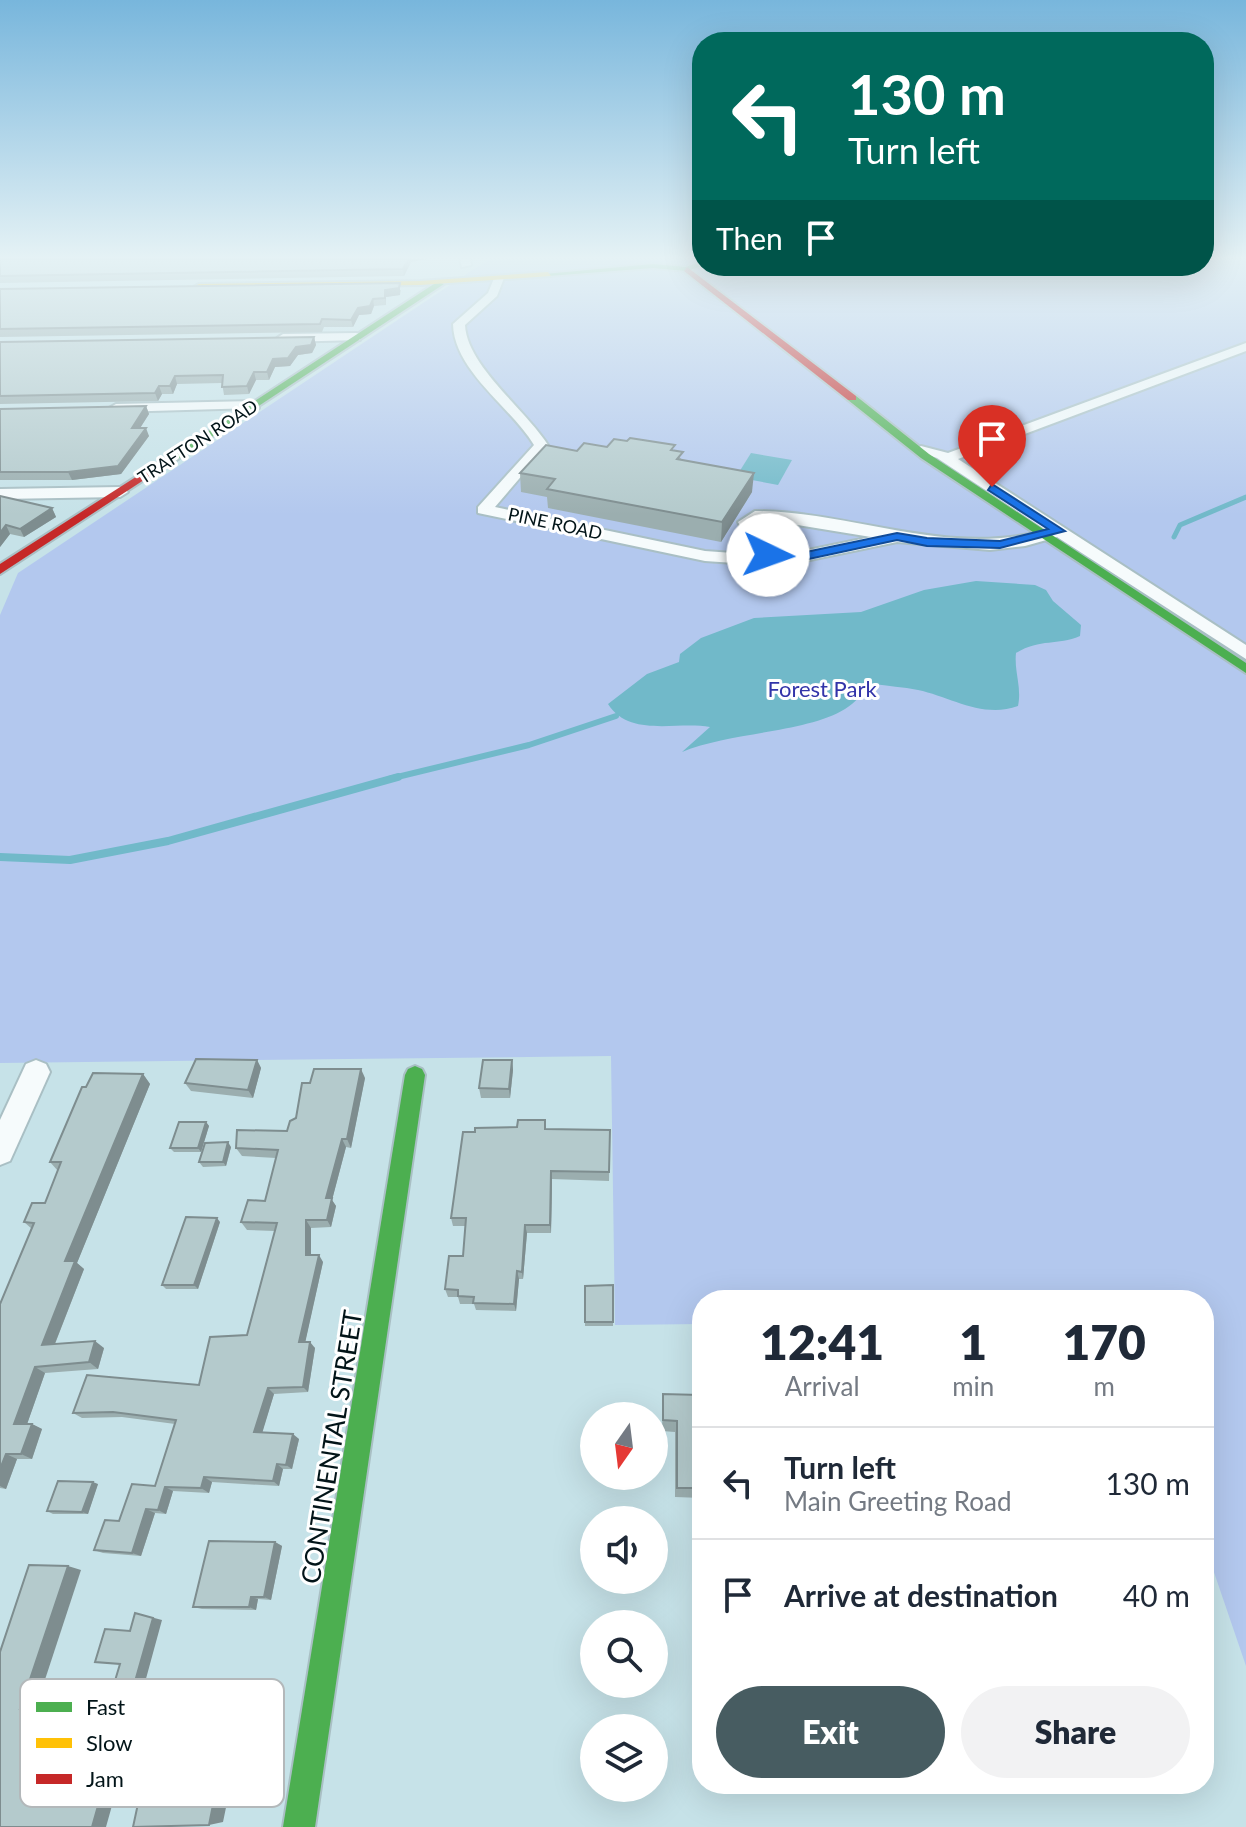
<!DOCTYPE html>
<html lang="en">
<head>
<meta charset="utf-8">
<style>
	body { margin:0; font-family:Lato,sans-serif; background:#f2f2f3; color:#1f2937; height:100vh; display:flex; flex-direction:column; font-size:30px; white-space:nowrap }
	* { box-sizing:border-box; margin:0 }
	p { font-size:26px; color:#747a83 }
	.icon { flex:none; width:44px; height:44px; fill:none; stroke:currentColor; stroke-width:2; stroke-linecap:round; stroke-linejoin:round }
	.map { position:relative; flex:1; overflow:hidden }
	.panel { position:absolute; left:692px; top:1290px; width:522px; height:504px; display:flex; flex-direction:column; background:#fff; border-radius:32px; box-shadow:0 8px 32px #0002 }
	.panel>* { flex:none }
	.hud { position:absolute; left:692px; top:32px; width:522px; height:244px; border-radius:32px; box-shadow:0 8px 32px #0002; background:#00695c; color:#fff; overflow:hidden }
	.needle { width:52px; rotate:194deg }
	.fabs { position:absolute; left:580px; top:1402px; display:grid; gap:16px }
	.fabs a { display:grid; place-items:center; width:88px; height:88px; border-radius:50%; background:#fff; box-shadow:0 8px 32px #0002; font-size:40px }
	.pin { position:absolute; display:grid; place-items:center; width:68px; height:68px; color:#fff; margin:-82px -34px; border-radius:50% 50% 50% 0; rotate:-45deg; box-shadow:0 0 8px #0007 }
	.pin .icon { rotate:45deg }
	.me { position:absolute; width:88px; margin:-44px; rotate:93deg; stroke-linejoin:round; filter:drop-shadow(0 0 6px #0008) }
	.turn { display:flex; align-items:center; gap:28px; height:168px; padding:0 24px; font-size:36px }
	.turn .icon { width:104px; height:104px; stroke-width:2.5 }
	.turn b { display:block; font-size:56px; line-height:68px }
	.then { display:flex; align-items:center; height:76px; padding:0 24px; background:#0003; gap:16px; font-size:30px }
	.eta { display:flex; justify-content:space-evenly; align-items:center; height:136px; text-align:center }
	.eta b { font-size:48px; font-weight:800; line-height:56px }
	.cta { display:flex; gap:16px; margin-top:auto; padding:16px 24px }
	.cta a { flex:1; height:92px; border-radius:48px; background:#475c61; color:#fff; font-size:32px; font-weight:800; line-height:92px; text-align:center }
	.cta a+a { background:#f2f2f3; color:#1f2937 }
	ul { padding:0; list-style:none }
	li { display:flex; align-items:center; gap:24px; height:112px; padding:0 24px; border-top:2px solid #e0e1e3 }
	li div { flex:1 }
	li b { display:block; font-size:30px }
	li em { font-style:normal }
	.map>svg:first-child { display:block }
	.green { fill:#b3c8ee }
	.water { fill:#71b9c9 }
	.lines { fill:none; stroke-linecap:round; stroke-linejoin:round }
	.stream-far2 { stroke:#71b9c9; stroke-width:5 }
	.stream-far1 { stroke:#71b9c9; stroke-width:6 }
	.stream { stroke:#71b9c9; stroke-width:8 }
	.street-casing { stroke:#a9bfc4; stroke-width:4 }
	.fast-casing { stroke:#a9bfc4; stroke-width:4 }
	.slow-casing { stroke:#a9bfc4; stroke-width:4 }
	.jam-casing { stroke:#a9bfc4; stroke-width:4 }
	.street { fill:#f6fbfc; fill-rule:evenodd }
	.fast { fill:#4caf50; fill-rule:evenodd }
	.slow { fill:#ffc107; fill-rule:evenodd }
	.jam { fill:#c62828; fill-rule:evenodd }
	.wall { fill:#9baeaf }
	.shaded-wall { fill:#7e8d8f }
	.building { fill:#b4cacc; stroke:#7e8d8f; stroke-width:2 }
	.route { fill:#1a73e8; stroke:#114b97; stroke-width:2 }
	.labels { text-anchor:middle; stroke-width:6; stroke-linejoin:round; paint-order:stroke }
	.far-street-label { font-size:18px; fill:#021418; stroke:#fff }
	.park-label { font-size:22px; fill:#3234a9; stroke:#fff }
	.near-street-label { font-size:26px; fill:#021418; stroke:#fff }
	.key { fill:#fff; stroke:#b3b8ba; stroke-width:2 }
	.key-label { font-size:22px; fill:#021418 }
</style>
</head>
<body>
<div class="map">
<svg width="1246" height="1827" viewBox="0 0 1246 1827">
	<rect width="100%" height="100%" fill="#c6e2e8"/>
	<path class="green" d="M489 259H702V266H1204V259H1246V1666L1204 1543V1300H702V1324L615 1325 611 1056 0 1063V615L18 573Z"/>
	<g class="water">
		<path d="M751 453 792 460 778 485 736 477Z"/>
		<path d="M976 581 1035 585 1046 590 1053 601 1081 625 1080 636C1057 646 1041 638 1016 653 1014 672 1022 687 1018 706 983 719 951 697 918 690 903 687 888 686 873 684 864 692 855 703 845 709 806 733 730 732 682 752L710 727C676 721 630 738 608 704L647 674 679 662 680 654 701 638 754 618 861 612 924 590Z"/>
	</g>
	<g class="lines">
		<path class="stream-far2" d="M1174 537 1180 525 1246 497"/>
		<path class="stream-far1" d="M389 779 529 745 616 716"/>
		<path class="stream" d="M0 857 70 860 168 841 398 777"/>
		<defs>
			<g id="street">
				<path d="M460 259H470L471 265 462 267Z"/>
				<path d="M495 276 504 278 497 296 465 325C467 366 526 410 548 445L495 507 705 551 761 555 751 547 738 522 755 511C852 511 949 558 1046 530L937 458 914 450 921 446 948 453 1246 343V351L958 459 1246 645V659L1057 537 1025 546 990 550 897 542 781 566 705 561 478 513V507L534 445C511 407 454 371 453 324L488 293ZM759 521H773L871 537 784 555 764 541 755 523Z"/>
				<path d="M356 333 360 334V340L283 342 277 338 283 334Z"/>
				<path d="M254 401 259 402V408L116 412 109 408 116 404Z"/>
				<path d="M0 489 120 487 128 492 120 497 0 499Z"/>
				<path d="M36 1060 46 1064 50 1072 10 1161 0 1165V1120L26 1064Z"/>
			</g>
			<g id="fast">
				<path d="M702 261V266L687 271 653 268 548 276 544 274 653 264 686 267Z"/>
				<path d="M437 282 444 284 175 461 166 459Z"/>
				<path d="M848 396H856L929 454 1246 663V673L921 458 848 400Z"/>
				<path d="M415 1066 422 1069 425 1075 315 1827H283L405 1075 408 1069Z"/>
			</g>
			<path id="slow" d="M548 272 551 276 420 285 199 288 195 286 199 284 420 281Z"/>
			<g id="jam">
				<path d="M687 267 856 396V400H848L684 271Z"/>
				<path d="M167 457 176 459 0 574V564Z"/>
			</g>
		</defs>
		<use href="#street" class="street-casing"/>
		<use href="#fast" class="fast-casing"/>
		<use href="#slow" class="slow-casing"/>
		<use href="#jam" class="jam-casing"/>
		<use href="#street" class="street"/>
		<use href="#fast" class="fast"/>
		<use href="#slow" class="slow"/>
		<use href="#jam" class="jam"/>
	</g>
	<g class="wall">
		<path d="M0 259H428L411 262 404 276 0 283Z"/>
		<path d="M0 289 401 290 400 295 386 297V305L374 306 371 314 359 315 353 327H324L322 332 0 337Z"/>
		<path d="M314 337 316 345 312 353 298 355 290 366 275 367 269 380H256L249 394 224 395 222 383 177 384 173 394H162L158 401 0 404V342Z"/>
		<path d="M146 406 149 414 140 428 149 436 121 474 72 480H0V409Z"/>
		<path d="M607 447 674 450 682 460 752 492 721 542 548 508 547 497 521 492 520 473 577 451Z"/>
		<path d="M0 496 52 508 56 517 24 537 10 534 0 547Z"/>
		<path d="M257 1060 261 1068 253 1098 191 1091 185 1083Z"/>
		<path d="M512 1060 513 1070 510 1098H481L479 1088Z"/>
		<path d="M143 1074 150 1084 77 1263 84 1269 55 1344 104 1348 98 1369 45 1373 27 1424H32L42 1429 32 1459H17L6 1489 0 1488V1304L32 1229 24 1222 45 1203 58 1171 50 1162 86 1087Z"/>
		<path d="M365 1078 351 1148 346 1147 332 1200 336 1206 331 1227 311 1228V1255L323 1262 305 1342 315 1348 308 1392 274 1394 262 1432 299 1439 292 1469H283L279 1486 212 1482 209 1493 173 1491 166 1514 155 1513 141 1556 103 1553 94 1550 119 1521 155 1486 175 1424 122 1417 82 1418 73 1413 199 1385 247 1335 275 1231 247 1230 241 1222 265 1201 276 1158 242 1156 236 1148 287 1131 296 1118 310 1083Z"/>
		<path d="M206 1122 209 1126 201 1152H174L170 1148Z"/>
		<path d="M546 1129 610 1130 609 1181 552 1179 551 1233H527L523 1279H519L516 1311 476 1310 474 1304H460L458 1297H448L445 1289 463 1256 465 1226H453L451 1218Z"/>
		<path d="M231 1147 226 1166 203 1167 199 1162Z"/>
		<path d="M220 1222 198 1289H166L162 1285Z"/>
		<path d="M613 1285V1326H585V1286Z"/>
		<path d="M699 1349H702V1498L675 1497V1432L662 1431 663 1394 697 1395 696 1362Z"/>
		<path d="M98 1484 88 1514H53L47 1511Z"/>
		<path d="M275 1542 282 1546 271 1600 258 1599 256 1610 202 1609 193 1607Z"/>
	</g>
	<g class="shaded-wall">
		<path d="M408 259H428L411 262 404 276 403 269Z"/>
		<path d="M400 283V295L386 297V305L385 290Z"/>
		<path d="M373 299 374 306 371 314 359 315 353 327 351 320 358 308Z"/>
		<path d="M314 337 316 345 312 353 298 355 290 366 275 367 269 380 267 372 273 359Z"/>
		<path d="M254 372 256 380 249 394 247 386Z"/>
		<path d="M175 376 177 384 173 394 170 386Z"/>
		<path d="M159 386 162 394 158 401 155 393Z"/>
		<path d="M146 406 149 414 135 436 132 428Z"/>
		<path d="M146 428 149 436 121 474 72 480 68 472Z"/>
		<path d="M754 473 752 492 721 542 722 522Z"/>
		<path d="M52 508 56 517 24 537 20 529Z"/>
		<path d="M6 525 10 534 0 547V533Z"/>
		<path d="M257 1060 261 1068 253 1098 248 1090Z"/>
		<path d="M512 1060 513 1070 510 1098 509 1089Z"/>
		<path d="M361 1069 365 1078 351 1148 347 1139Z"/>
		<path d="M143 1074 150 1084 77 1263 84 1269 52 1351 42 1345 65 1261Z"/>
		<path d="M206 1122 209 1126 201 1152 198 1148Z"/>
		<path d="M342 1139 346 1147 332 1200 336 1206 331 1227 327 1220 326 1198Z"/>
		<path d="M228 1142 231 1147 226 1166 223 1162Z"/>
		<path d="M551 1171 552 1179 551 1233 550 1225Z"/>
		<path d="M217 1218 220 1222 198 1289 194 1285Z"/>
		<path d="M306 1220 311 1228V1262L306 1255Z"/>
		<path d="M525 1225 527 1233 523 1279 522 1272Z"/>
		<path d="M319 1255 323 1262 304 1348 299 1342Z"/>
		<path d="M517 1271 519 1279 516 1311 514 1304Z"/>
		<path d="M95 1341 104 1348 98 1369 89 1362Z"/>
		<path d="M310 1342 315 1348 308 1392 303 1387Z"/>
		<path d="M35 1367 45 1373 25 1430 14 1424Z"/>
		<path d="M268 1388 274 1394 261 1437 254 1432Z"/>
		<path d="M32 1424 42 1429 32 1459 21 1454Z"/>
		<path d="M293 1434 299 1439 292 1469 286 1465Z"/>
		<path d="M6 1454 17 1459 6 1489 0 1486V1469Z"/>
		<path d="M277 1464 283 1469 279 1486 273 1481Z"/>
		<path d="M204 1477 212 1482 209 1493 201 1488Z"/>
		<path d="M93 1482 98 1484 88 1514 82 1512Z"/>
		<path d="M165 1487 173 1491 166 1514 158 1510Z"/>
		<path d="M146 1509 155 1513 141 1556 132 1553Z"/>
		<path d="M275 1542 282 1546 271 1600 264 1597Z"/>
		<path d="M68 1566 81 1570 35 1710 20 1709Z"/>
		<path d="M251 1597 258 1599 256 1610 249 1607Z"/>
		<path d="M135 1613 162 1620 144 1686 134 1685Z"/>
		<path d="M235 1691 247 1692 235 1792 229 1793 223 1822 209 1825Z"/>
		<path d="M90 1712H103L97 1733H83Z"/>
		<path d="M108 1734H122L115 1759H101Z"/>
		<path d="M125 1759 106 1827H92L111 1760Z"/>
	</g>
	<g class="building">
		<path d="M0 259H408L403 269 0 276Z"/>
		<path d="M400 283 399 288 385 290V298L373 299 370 306 358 308 351 320 322 319 320 324 0 329V289Z"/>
		<path d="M314 337 311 345 296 347 288 358 273 359 267 372H254L247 386 222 387 223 375 175 376 170 386H159L155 393 0 396V342Z"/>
		<path d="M146 406 132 428H146L118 466 68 472H0V409Z"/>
		<path d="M630 438 675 445 671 450 683 452 677 459 754 473 722 522 547 489 555 479 520 473 546 445 577 451 584 443 607 447 614 439 627 441Z"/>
		<path d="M0 496 52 508 20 529 6 525 0 533Z"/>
		<path d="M196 1059 257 1060 248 1090 185 1083Z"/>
		<path d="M483 1060H512L509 1089 479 1088Z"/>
		<path d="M314 1069H361L347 1139H342L326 1198H332L327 1220H306V1255H319L299 1342H310L303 1387 268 1388 254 1432 293 1434 286 1465 277 1464 273 1481 204 1477 201 1488 165 1487 158 1510 146 1509 132 1553 94 1550 105 1520 119 1521 132 1484 155 1486 176 1420 113 1412 73 1413 87 1375 199 1385 210 1337 247 1335 277 1223 241 1222 248 1200 265 1201 278 1150 236 1148 237 1130 287 1131 290 1121 296 1118 302 1083H310Z"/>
		<path d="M93 1073 143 1074 65 1261H75L42 1345 95 1341 89 1362 35 1367 14 1424H32L21 1454H6L0 1469V1304L34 1223 24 1222 32 1203H45L61 1162H50L82 1087H86Z"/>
		<path d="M518 1120H545V1129L610 1130 609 1172 551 1171 550 1225H525L522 1272 517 1271 514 1304 473 1303 474 1297 458 1296V1290L445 1289 449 1256H463L466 1218H451L463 1132H475V1128L517 1127Z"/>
		<path d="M179 1122H206L198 1148H170Z"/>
		<path d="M228 1142 223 1162H199L205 1143Z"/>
		<path d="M186 1217 217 1218 194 1285H162Z"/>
		<path d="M613 1285V1322H585V1286Z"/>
		<path d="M699 1349H702V1488H677V1421L663 1420V1394L700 1395Z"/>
		<path d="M58 1481 93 1482 82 1512 47 1511Z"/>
		<path d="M209 1541 275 1542 264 1597H251L249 1607H193Z"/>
		<path d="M29 1565 68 1566 20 1709 90 1712 83 1733 108 1734 101 1759 111 1760 92 1827H0V1652Z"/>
		<path d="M135 1613 153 1618 134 1685 114 1684 120 1664 95 1662 105 1629 130 1631Z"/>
		<path d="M235 1691 222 1794 215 1795 209 1825 133 1827 145 1771 153 1772 170 1693Z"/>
	</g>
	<linearGradient id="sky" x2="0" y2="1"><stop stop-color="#78b6dc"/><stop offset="0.5" stop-color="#e5f2f5"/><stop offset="1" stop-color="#e5f2f5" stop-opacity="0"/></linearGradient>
	<rect width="1246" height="515" fill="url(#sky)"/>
	<path class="route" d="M992 484 1065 531 1000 548 927 546 897 540 781 565 762 555 768 551 782 557 897 533 927 538 1000 541 1048 529 988 490Z"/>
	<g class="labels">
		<g class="far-street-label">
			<text transform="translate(198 442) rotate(-33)" y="6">TRAFTON ROAD</text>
			<text transform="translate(555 524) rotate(12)" y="6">PINE ROAD</text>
		</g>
		<g class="park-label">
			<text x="822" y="697">Forest Park</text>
		</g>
		<g class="near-street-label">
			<text transform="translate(332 1447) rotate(-81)" y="9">CONTINENTAL STREET</text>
		</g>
	</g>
	<rect x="20" y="1679" width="264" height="128" rx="12" class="key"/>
	<rect x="36" y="1702" width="36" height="10" fill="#4caf50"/>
	<rect x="36" y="1738" width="36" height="10" fill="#ffc107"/>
	<rect x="36" y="1774" width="36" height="10" fill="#c62828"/>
	<g class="key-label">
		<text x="86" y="1715">Fast</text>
		<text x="86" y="1751">Slow</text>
		<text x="86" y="1787">Jam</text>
	</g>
</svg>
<div class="fabs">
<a><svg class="needle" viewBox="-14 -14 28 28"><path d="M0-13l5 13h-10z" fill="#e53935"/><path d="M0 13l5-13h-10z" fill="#747a83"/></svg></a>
<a><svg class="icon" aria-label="sound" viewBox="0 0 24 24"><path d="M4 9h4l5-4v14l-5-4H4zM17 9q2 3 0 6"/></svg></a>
<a><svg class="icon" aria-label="search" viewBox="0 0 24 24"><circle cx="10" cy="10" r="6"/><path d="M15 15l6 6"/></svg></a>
<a><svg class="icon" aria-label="layers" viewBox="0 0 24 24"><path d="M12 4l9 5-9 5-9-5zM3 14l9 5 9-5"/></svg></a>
</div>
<div class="pin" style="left:992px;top:487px;background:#d93025"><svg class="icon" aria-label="arrive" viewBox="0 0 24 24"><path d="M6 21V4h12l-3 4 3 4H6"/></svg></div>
<svg class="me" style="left:768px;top:555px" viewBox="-20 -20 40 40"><circle r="19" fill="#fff"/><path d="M0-13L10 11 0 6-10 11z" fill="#1a73e8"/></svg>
<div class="hud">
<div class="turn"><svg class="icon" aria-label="left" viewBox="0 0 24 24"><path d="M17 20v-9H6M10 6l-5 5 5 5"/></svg><div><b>130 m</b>Turn left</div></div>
<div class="then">Then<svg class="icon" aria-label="arrive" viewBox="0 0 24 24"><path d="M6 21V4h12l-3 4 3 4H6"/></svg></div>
</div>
<section class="panel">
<div class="eta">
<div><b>12:41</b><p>Arrival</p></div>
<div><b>1</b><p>min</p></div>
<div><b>170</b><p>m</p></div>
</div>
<ul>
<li><svg class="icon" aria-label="left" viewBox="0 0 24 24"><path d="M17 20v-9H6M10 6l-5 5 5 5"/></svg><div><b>Turn left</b><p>Main Greeting Road</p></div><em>130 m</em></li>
<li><svg class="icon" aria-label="arrive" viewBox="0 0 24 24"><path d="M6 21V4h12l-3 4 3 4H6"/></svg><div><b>Arrive at destination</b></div><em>40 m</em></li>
</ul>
<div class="cta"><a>Exit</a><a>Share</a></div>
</section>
</div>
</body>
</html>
